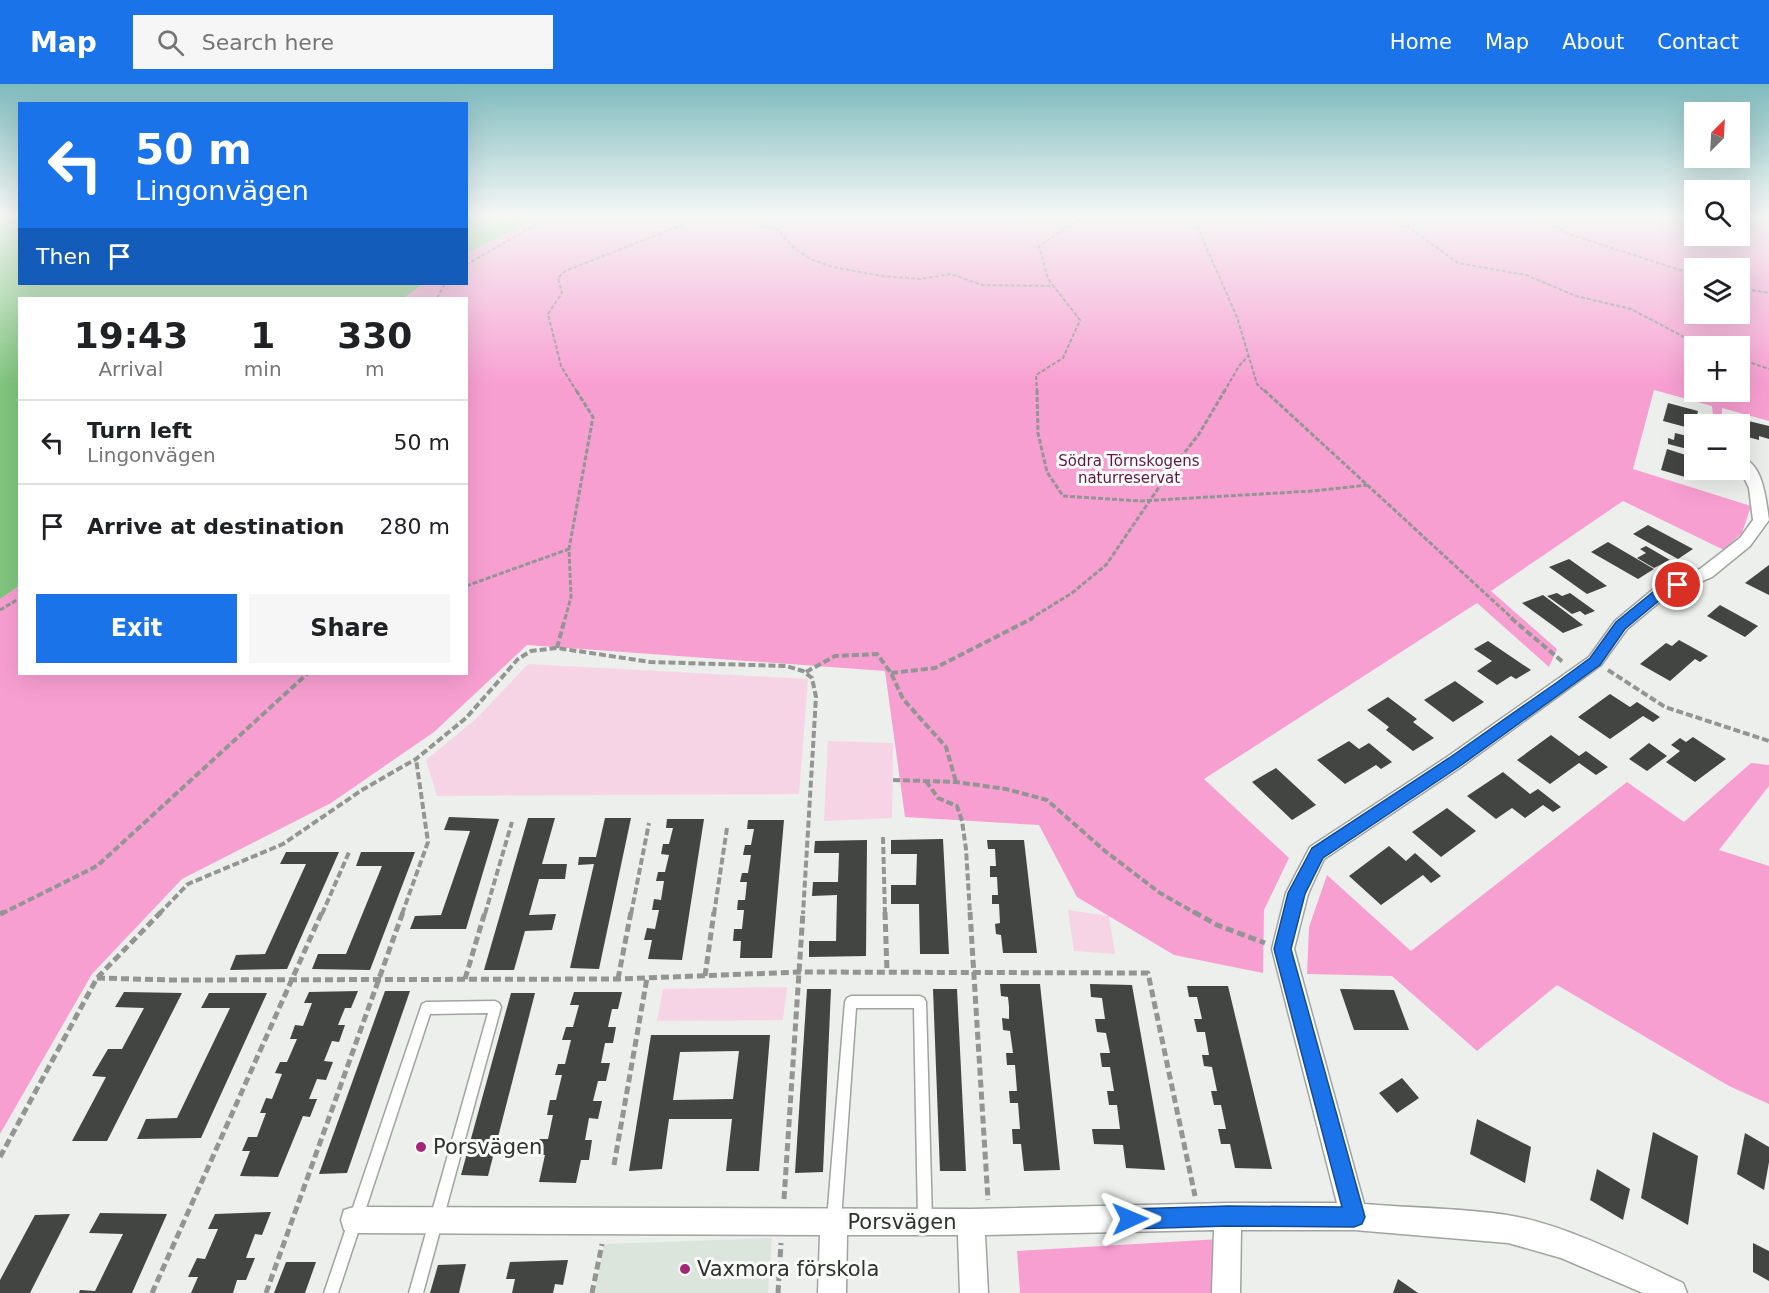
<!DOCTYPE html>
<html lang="en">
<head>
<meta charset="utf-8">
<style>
	body { margin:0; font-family:"DejaVu Sans",sans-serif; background:#f6f6f6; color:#202124; height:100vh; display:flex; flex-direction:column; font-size:22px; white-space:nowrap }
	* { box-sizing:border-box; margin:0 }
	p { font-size:20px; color:#757577 }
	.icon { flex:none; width:33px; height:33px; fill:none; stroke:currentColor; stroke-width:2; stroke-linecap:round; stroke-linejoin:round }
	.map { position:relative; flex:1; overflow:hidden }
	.drawer { position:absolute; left:18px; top:213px; width:450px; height:378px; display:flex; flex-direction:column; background:#fff; border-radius:0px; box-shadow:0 6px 24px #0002 }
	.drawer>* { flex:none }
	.top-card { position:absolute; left:18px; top:18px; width:450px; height:183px; border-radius:0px; box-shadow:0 6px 24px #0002; background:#1a73e8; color:#fff; overflow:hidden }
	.needle { width:39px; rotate:24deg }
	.controls { position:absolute; left:1684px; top:18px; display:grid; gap:12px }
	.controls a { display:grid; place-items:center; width:66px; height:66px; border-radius:0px; background:#fff; box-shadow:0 6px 24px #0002; font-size:30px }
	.pin { position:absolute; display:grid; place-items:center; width:51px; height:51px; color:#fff; margin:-26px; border:3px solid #fff; border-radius:50%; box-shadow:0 2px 6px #0007 }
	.me { position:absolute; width:66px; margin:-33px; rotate:89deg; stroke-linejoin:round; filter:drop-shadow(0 0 4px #0008) }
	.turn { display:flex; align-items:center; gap:21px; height:126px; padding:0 18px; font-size:27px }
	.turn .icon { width:78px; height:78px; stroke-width:2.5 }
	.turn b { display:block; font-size:42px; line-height:51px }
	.then { display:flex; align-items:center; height:57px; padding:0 18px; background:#0003; gap:12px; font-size:22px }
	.eta { display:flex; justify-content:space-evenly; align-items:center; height:102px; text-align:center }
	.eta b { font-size:36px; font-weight:700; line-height:42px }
	.button { display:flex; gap:12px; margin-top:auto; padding:12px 18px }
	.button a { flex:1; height:69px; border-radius:0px; background:#1a73e8; color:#fff; font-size:24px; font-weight:700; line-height:69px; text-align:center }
	.button a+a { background:#f6f6f6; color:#202124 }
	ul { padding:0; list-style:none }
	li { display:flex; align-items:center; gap:18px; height:84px; padding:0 18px; border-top:2px solid #e0e0e0 }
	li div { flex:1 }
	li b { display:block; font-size:22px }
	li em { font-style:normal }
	header { display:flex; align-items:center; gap:36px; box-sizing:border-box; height:84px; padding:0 30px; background:#1a73e8; color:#fff }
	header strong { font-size:28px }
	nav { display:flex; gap:33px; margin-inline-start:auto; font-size:21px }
	.search { width:420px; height:54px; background:#f6f6f6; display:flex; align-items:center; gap:15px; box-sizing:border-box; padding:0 21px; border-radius:0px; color:#757577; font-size:22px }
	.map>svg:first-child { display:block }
	.built { fill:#dce5dc }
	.green { fill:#f6d4e6 }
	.forest { fill:#f89fd2; fill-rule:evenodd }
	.water { fill:#81c67f }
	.building { fill:#424542; fill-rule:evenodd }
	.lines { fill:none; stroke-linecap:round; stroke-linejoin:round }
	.lane-casing { stroke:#a0a3a0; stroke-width:3 }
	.street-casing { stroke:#a0a3a0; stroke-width:3 }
	.path-far3 { stroke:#939593; stroke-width:2; stroke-dasharray:4 2; stroke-linecap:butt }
	.path-far2 { stroke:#939593; stroke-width:3; stroke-dasharray:5 2; stroke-linecap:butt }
	.path-far1 { stroke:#939593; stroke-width:4; stroke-dasharray:7 3; stroke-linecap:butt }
	.path { stroke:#939593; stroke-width:5; stroke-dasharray:8 4; stroke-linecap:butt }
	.lane { fill:#fff; fill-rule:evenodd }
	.street { fill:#fff; fill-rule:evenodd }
	.route { fill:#1a73e8; stroke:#114b97; stroke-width:1.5 }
	.poi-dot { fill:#a22578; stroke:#f9fcf9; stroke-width:2 }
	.labels { text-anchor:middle; stroke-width:6; stroke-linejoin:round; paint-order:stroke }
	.far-park-label { font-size:15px; fill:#621648; stroke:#f9fcf9 }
	.near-poi-label { font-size:21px; fill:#303130; stroke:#f9fcf9; text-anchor:start }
	.near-street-label { font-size:21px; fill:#303130; stroke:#f9fcf9 }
</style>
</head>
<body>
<header>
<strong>Map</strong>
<div class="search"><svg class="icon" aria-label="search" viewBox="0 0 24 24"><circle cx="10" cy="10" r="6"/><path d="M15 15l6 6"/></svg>Search here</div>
<nav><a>Home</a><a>Map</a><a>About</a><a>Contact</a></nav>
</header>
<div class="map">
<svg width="1769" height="1209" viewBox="0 0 1769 1209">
	<rect width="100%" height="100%" fill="#ecefeb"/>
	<path class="built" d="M772 1154 768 1209H595L604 1160Z"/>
	<g class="green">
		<path d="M528 580 808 595 799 710 437 712 426 676 476 635Z"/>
		<path d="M828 657 893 659 892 734 824 737Z"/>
		<path d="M1068 826 1109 832 1115 870 1074 867Z"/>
		<path d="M787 903 783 936 657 937 663 905Z"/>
	</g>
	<g class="forest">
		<path d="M542 131H1695V152H1740V131H1769V337L1722 324V340H1714L1712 322 1654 306 1633 385 1751 422 1742 449 1724 466 1623 417 1491 507 1557 565 1549 583 1477 519 1204 695 1289 774 1264 826 1263 889 1174 871 1077 813 1039 741 905 733 885 587 527 561 434 648 331 719 182 795 92 890 0 1050V515L19 502 20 590H466V214H404L423 200H466L467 169ZM1695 184H1740V230H1695ZM1695 262H1740V308H1695Z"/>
		<path d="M1751 679 1769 681V702L1719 766 1769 782V1020L1729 1002 1557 901 1477 967 1392 892 1307 890 1309 843 1327 791 1411 867 1627 698 1684 738Z"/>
		<path d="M1220 1155 1216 1209H1020L1017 1167Z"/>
	</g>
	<g class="water">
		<path d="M0 131H19L20 200H423L404 214H20L19 502 0 515Z"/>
		<path d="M467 131H542L467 169Z"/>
	</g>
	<g class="building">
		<path d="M1668 319 1698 327 1693 345 1663 337Z"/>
		<path d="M1732 333 1769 342V355L1759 352V356L1740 351V340H1732Z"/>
		<path d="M1675 349 1695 354V367L1668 360V354L1674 356Z"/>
		<path d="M1667 365 1695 374 1692 395 1661 386Z"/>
		<path d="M1648 441 1693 465 1678 475 1633 450Z"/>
		<path d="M1608 458 1654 485 1638 495 1591 468Z"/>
		<path d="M1646 462 1670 476 1654 484 1637 474 1646 469 1640 465Z"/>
		<path d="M1569 475 1607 502 1587 510 1549 483Z"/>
		<path d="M1769 481V511L1745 499Z"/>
		<path d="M1557 509 1562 512 1570 509 1595 527 1585 531 1580 527 1572 530 1547 512Z"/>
		<path d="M1543 511 1583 541 1563 549 1522 519Z"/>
		<path d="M1720 521 1758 542 1745 553 1707 532Z"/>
		<path d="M1679 556 1708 572 1700 578 1695 575 1670 597 1640 580 1666 559 1672 562Z"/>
		<path d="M1488 557 1531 586 1516 595 1511 592 1497 601 1477 587 1492 577 1474 565Z"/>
		<path d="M1455 597 1484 618 1453 638 1424 616Z"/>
		<path d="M1610 610 1630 623 1637 618 1660 633 1653 638 1643 632 1610 655 1578 633Z"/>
		<path d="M1388 613 1417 635 1413 638 1434 654 1413 667 1386 646 1389 643 1367 626Z"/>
		<path d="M1551 651 1579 672 1586 667 1608 683 1596 691 1579 679 1550 700 1517 676Z"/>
		<path d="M1693 653 1726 675 1695 698 1666 678 1680 667 1671 661 1680 654 1686 658Z"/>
		<path d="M1349 657 1359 665 1369 659 1392 678 1381 685 1376 681 1345 700 1317 676Z"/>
		<path d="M1649 659 1667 672 1647 687 1629 675Z"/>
		<path d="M1276 684 1316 721 1292 736 1252 698Z"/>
		<path d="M1503 688 1530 710 1538 705 1561 723 1553 728 1543 721 1525 734 1512 724 1496 735 1467 712Z"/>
		<path d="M1447 724 1476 747 1441 773 1412 748Z"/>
		<path d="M449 733 499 735 466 845H410L415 832 441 831 470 747 444 746Z"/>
		<path d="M528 734H555L542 780H567L565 795H539L529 831 556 830 552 846 525 847 514 886H484Z"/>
		<path d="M605 734H631L599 885 570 884 594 780 578 781 579 773H596Z"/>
		<path d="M667 735H704L682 876 648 875 652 856H644L647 844 655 845 659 826H652L654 815 661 816 664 797H656L658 788H665L669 771 661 770 663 760H669L673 744H666Z"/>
		<path d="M748 736H784L772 874H740L741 857H733L734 845H742L744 826H737L738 816H745L747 798H740L742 789H748L751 771H743L745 761H751L754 745H747Z"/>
		<path d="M943 755 949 870H920L919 820H891V801H916L917 770H891V756Z"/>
		<path d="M867 756 866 872 809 873V857H836L837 811 812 812 813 798H838L839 769H814L815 757Z"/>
		<path d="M987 756H1024L1037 869H1003L1001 851 996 850 995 840 1000 839 999 820H992V811H998L997 793H990V782H996L995 765H988Z"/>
		<path d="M1389 762 1406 777 1415 769 1441 792 1431 799 1423 791 1381 821 1349 792Z"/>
		<path d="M286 768H339L287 885 230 886 236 871 265 870 306 780H280Z"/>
		<path d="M361 768H415L370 886 312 885 318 870H346L382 782H356Z"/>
		<path d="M1000 900H1040L1060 1086 1024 1087 1021 1060H1013L1012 1045H1020L1018 1019H1010L1009 1007H1017L1015 981H1007L1006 969H1013L1010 947 1003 946 1002 934 1009 935V923L1008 913 1001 912Z"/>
		<path d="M1090 900 1132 901 1165 1086 1126 1084 1123 1061 1094 1060 1092 1045H1120L1117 1021H1109L1107 1007H1114L1110 983H1102L1100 969H1110L1106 949 1097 948 1095 935H1105L1102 914 1091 913Z"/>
		<path d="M1187 902H1228L1272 1085 1235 1084 1230 1060H1221L1218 1045H1226L1221 1021H1214L1211 1007H1217L1212 983 1204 982 1202 971H1209L1205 948H1197L1194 935H1202L1197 913H1189Z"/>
		<path d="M807 905H831L823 1088 795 1089Z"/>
		<path d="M933 905H957L966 1087H940Z"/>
		<path d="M1340 905 1394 906 1409 946H1354Z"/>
		<path d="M358 907 351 924H345L338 941H345L339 958 332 957 324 977 333 978 326 996 317 995 309 1015H317L310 1033 303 1032 278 1093 240 1092 250 1067H242L248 1053H257L266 1029H260L266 1014 272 1015 282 990 275 989 280 978H287L297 955H290L295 941 303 942 312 919H304L309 908Z"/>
		<path d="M385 907H410L347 1089 319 1090Z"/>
		<path d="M124 908 182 909 107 1057H72L106 993 92 992 108 965H122L144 924 115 923Z"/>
		<path d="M574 908H622L618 925H612L608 943H616L613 959H605L601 979H610L606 997H598L593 1017H602L598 1035 589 1034 585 1056H592L589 1076H581L576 1099 539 1098 545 1071H535L539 1055H548L553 1031H547L550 1016H556L562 991H555L558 980H565L571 956H562L566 943H573L579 921H570Z"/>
		<path d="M209 909H267L201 1054 137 1055 146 1035 177 1034 230 924H201Z"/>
		<path d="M511 909H535L488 1092 461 1091Z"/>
		<path d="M651 951H770L759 1087H726L732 1035H669L662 1085 629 1087ZM739 967 733 1015 673 1016 680 968Z"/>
		<path d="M1402 994 1419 1014 1397 1029 1379 1009Z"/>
		<path d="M1477 1035 1531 1063 1525 1099 1470 1070Z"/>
		<path d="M1653 1048 1698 1072 1688 1141 1641 1114Z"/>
		<path d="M1745 1049 1769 1063V1078L1764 1106 1737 1090Z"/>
		<path d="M1597 1085 1630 1105 1623 1136 1590 1116Z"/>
		<path d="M271 1128 262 1151 255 1150 246 1174H255L246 1196H237L233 1209H191L198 1193H188L197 1174 205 1175 218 1145H208L215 1130Z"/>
		<path d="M100 1129 167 1130 132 1209H79L80 1206 95 1207 123 1150 89 1149Z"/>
		<path d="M70 1130 30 1209H0V1196L35 1131Z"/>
		<path d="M1753 1159 1769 1167V1197L1753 1188Z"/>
		<path d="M568 1176 563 1201 555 1200 553 1209H512L515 1195H506L510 1178Z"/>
		<path d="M286 1178H316L305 1209H274Z"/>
		<path d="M466 1180 459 1209H430L438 1181Z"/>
		<path d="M1398 1195 1418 1209H1393Z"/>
	</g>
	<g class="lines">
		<defs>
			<g id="lane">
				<path d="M851 912H920L924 914 926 918 932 1136 930 1141 925 1143 920 1141 918 1136 914 924H856L841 1136 839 1141 834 1143 829 1141 827 1136 845 918 847 914Z"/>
				<path d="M495 917 499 919 501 923 423 1209H409L488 929 430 930 338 1209H324L422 920 426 918Z"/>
			</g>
			<path id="street" d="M1740 373C1764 379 1766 417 1769 436L1750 462 1712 493 1668 511 1627 545 1601 581 1461 683 1324 775 1308 810 1294 865 1364 1120C1411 1124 1460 1124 1507 1131 1564 1140 1630 1174 1683 1199L1687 1209H1643L1561 1174 1508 1159 1354 1146H1241L1240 1209H1212L1214 1146 985 1151 988 1209H960L958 1151H847L846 1209H818L820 1151 354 1149 344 1146 341 1136 344 1126 354 1123 971 1125 1228 1119H1337L1272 865 1286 809 1310 763 1447 673 1589 573 1615 537 1656 503 1700 485 1740 454 1753 436 1749 404 1740 385Z"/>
		</defs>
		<use href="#lane" class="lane-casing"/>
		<use href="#street" class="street-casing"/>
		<g class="path-far3">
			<path d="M729 131 778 146 794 164 810 175 833 183 882 192 920 195 951 190 982 201 1050 202"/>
			<path d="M1192 131 1237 233 1257 300 1265 308"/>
			<path d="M1392 131 1458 179 1526 191 1576 212 1631 225 1684 253 1709 262"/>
			<path d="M1540 131 1566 149 1695 191"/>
			<path d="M1755 131 1769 136"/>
			<path d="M466 181 552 131"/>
			<path d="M1740 204 1769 209"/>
			<path d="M437 214 445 200"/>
			<path d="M1740 275 1769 285"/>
			<path d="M577 308 561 282 548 230 562 209 558 194 565 187 708 131"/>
			<path d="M1037 308 1036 291 1063 274 1080 236 1048 195 1039 162 1080 135 1082 131"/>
			<path d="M1224 308 1239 282 1248 272"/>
		</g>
		<g class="path-far2">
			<path d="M1037 306 1038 349 1047 388 1063 412 1140 417 1313 407 1367 401"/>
			<path d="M1264 306 1513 535"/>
			<path d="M466 502 569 465"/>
			<path d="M0 526 20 514"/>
			<path d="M565 535 571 513 569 465 593 333 576 306"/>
			<path d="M1030 535 1072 509 1106 481 1170 387 1199 350 1225 306"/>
		</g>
		<g class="path-far1">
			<path d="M1511 534 1564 579"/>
			<path d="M557 564 565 534"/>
			<path d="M1608 586 1665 623 1769 657"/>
			<path d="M806 588 835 572 877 570 891 589 903 615 946 663 956 698"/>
			<path d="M891 589 935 584 1033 534"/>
			<path d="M893 696 956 698 1006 705 1047 716 1105 767 1160 809 1197 830"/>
			<path d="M926 697 938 714 957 722 962 737 966 765 970 830"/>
			<path d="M883 753 885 830"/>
			<path d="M1 830 97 782 307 590"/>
			<path d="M159 830 188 800 283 760 362 706 416 675 466 634 518 575 531 567 557 564 650 578 786 582 803 587 812 594 816 613 803 830"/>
			<path d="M322 830 350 766"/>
			<path d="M402 830 428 758 416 675"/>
			<path d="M485 830 512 738"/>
			<path d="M631 830 649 739"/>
			<path d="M714 830 727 744"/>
		</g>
		<g class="path">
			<path d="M885 828 887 888"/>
			<path d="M970 828 988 1116"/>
			<path d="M1194 828 1217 841 1265 859"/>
			<path d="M0 830 4 828"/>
			<path d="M705 892 714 828"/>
			<path d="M97 894 171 896 618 895 800 888 1148 889 1195 1112"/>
			<path d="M465 895 485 828"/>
			<path d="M618 895 631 828"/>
			<path d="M0 1073 97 894 161 828"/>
			<path d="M614 1081 647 894"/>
			<path d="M784 1115 803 828"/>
			<path d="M152 1209 322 828"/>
			<path d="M266 1209 403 828"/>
			<path d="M592 1209 602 1160"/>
			<path d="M778 1209 781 1159"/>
		</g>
		<use href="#lane" class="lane"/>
		<use href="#street" class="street"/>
	</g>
	<linearGradient id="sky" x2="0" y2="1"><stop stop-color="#7fbbbe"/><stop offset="0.44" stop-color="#f6f8f6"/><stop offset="1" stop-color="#f6f8f6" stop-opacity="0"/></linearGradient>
	<rect width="1769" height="300" fill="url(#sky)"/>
	<path class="route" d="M1678 497 1684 501 1667 510 1625 545 1600 581 1460 682 1323 774 1305 810 1291 865 1365 1133 1362 1140 1354 1143 1228 1142 1130 1145 1122 1142 1119 1135 1122 1128 1130 1125 1228 1122 1342 1123 1274 865 1288 809 1312 764 1449 674 1556 599 1590 574 1616 538 1658 504Z"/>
	<g class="poi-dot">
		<circle cx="421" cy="1063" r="6"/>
		<circle cx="685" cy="1185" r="6"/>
	</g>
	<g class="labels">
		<g class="far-park-label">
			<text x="1129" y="382">Södra Törnskogens<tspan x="1129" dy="17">naturreservat</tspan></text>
		</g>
		<g class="near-poi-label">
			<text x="433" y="1070">Porsvägen</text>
			<text x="697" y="1192">Vaxmora förskola</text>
		</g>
		<g class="near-street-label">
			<text x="902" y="1145">Porsvägen</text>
		</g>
	</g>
</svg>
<div class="controls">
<a><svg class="needle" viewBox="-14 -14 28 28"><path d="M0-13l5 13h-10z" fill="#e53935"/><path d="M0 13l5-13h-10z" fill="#757577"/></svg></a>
<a><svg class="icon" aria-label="search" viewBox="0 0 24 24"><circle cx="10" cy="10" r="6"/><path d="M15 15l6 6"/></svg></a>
<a><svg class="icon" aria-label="layers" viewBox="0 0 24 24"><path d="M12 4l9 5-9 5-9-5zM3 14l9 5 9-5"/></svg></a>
<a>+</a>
<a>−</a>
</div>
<div class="pin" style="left:1678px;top:501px;background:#d93025"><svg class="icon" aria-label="arrive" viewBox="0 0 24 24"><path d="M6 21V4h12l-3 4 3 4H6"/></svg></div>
<svg class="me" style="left:1130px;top:1135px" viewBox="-20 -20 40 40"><path d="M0-17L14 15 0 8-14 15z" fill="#1a73e8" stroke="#fff" stroke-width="4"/></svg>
<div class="top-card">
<div class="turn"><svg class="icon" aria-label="left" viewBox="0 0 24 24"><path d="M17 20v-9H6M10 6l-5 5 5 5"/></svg><div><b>50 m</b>Lingonvägen</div></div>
<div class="then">Then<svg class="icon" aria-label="arrive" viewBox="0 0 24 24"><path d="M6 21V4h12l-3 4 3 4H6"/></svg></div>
</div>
<section class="drawer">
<div class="eta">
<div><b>19:43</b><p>Arrival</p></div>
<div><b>1</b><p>min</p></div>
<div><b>330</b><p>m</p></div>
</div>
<ul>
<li><svg class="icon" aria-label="left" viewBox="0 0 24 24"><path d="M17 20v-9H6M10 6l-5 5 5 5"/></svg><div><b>Turn left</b><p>Lingonvägen</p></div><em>50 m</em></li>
<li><svg class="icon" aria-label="arrive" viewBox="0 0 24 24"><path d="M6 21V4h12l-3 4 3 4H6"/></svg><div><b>Arrive at destination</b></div><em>280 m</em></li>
</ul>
<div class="button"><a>Exit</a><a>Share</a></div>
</section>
</div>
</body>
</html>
